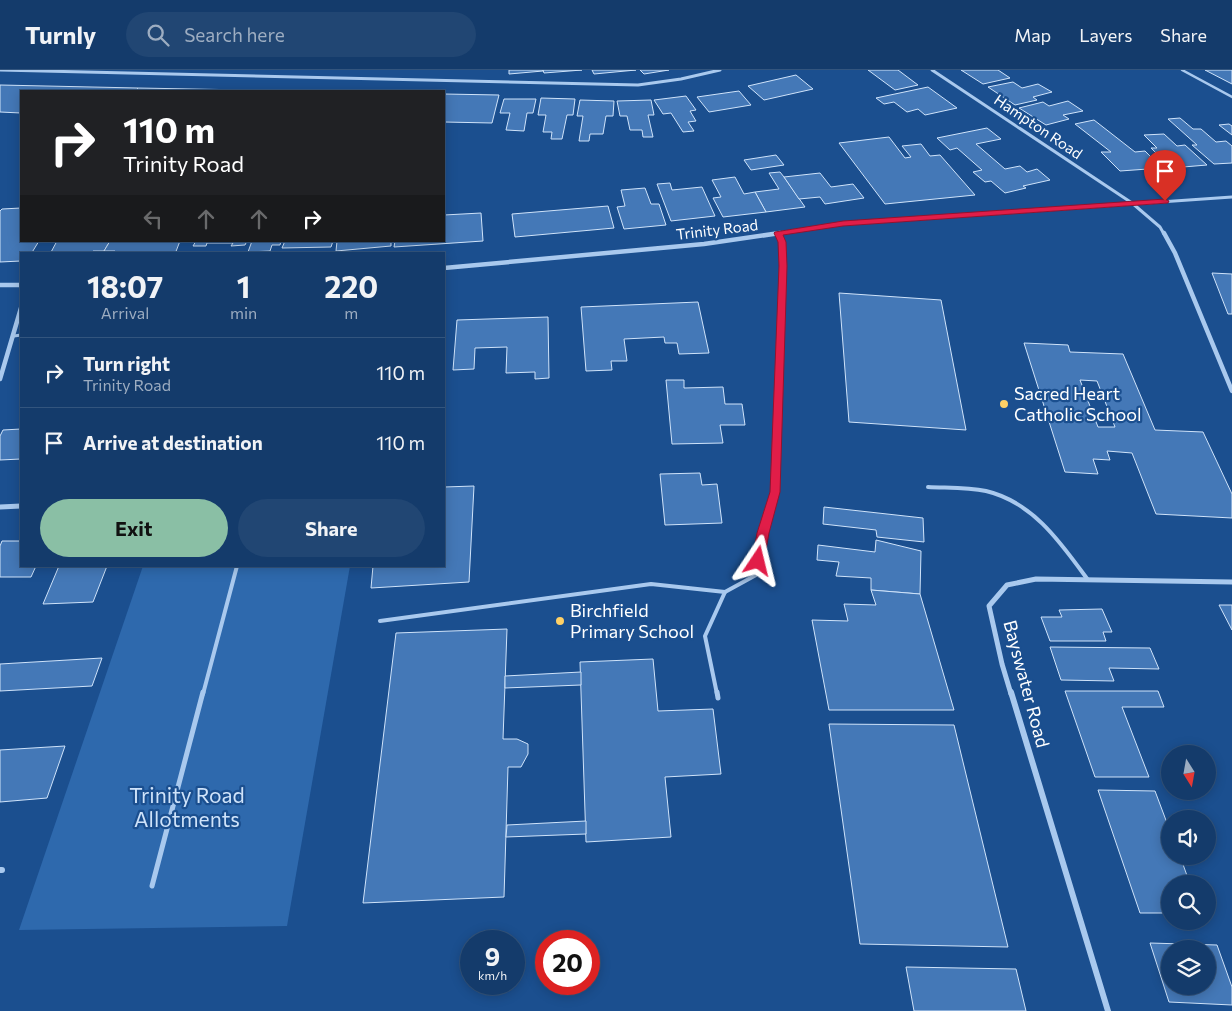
<!DOCTYPE html>
<html lang="en">
<head>
<meta charset="utf-8">
<style>
	body { margin:0; font-family:Commissioner,sans-serif; background:#214673; color:#f1f3f6; height:100vh; display:flex; flex-direction:column; font-size:19px; white-space:nowrap }
	* { box-sizing:border-box; margin:0 }
	p { font-size:16px; color:#9dadc1 }
	.icon { flex:none; width:28px; height:28px; fill:none; stroke:currentColor; stroke-width:2; stroke-linecap:round; stroke-linejoin:round }
	.map { position:relative; flex:1; overflow:hidden }
	.panel { position:absolute; left:20px; top:182px; width:425px; height:315px; display:flex; flex-direction:column; background:#143b6b; border-radius:0px; box-shadow:0 2px 12px #0003,0 0 0 1px #33557e }
	.panel>* { flex:none }
	.guide { position:absolute; left:20px; top:20px; width:425px; height:152px; border-radius:0px; box-shadow:0 2px 12px #0003,0 0 0 1px #33557e; background:#202124; color:#fff; overflow:hidden }
	.needle { width:32px; rotate:169deg }
	.controls { position:absolute; left:1161px; top:675px; display:grid; gap:10px }
	.controls a { display:grid; place-items:center; width:55px; height:55px; border-radius:50%; background:#143b6b; box-shadow:0 2px 12px #0003,0 0 0 1px #33557e; font-size:25px }
	.speed { position:absolute; left:460px; top:860px; display:flex; gap:10px; font-size:25px; font-weight:700; text-align:center }
	.speed>* { display:grid; place-content:center; width:65px; height:65px; border-radius:50%; background:#143b6b; box-shadow:0 2px 12px #0003,0 0 0 1px #33557e; line-height:1 }
	.speed small { font-size:12px; font-weight:400 }
	.speed .limit { border:8px solid #d22; background:#fff; color:#111 }
	.pin { position:absolute; display:grid; place-items:center; width:42px; height:42px; color:#fff; margin:-51px -21px; border-radius:50% 50% 50% 0; rotate:-45deg; box-shadow:0 0 5px #0007 }
	.pin .icon { rotate:45deg }
	.me { position:absolute; width:55px; margin:-28px; rotate:10deg; stroke-linejoin:round; filter:drop-shadow(0 0 4px #0008) }
	.turn { display:flex; align-items:center; gap:18px; height:105px; padding:0 20px; font-size:22px }
	.turn .icon { width:65px; height:65px; stroke-width:2.5 }
	.turn b { display:block; font-size:35px; line-height:42px }
	.lanes { display:flex; align-items:center; height:48px; padding:0 20px; background:#0003; justify-content:center; gap:25px; direction:ltr }
	.lanes .off { opacity:.35 }
	.eta { display:flex; justify-content:space-evenly; align-items:center; height:85px; text-align:center }
	.eta b { font-size:30px; font-weight:700; line-height:35px }
	.cta { display:flex; gap:10px; margin-top:auto; padding:10px 20px }
	.cta a { flex:1; height:58px; border-radius:30px; background:#8abfa5; color:#111; font-size:20px; font-weight:700; line-height:58px; text-align:center }
	.cta a+a { background:#214673; color:#f1f3f6 }
	ul { padding:0; list-style:none }
	li { display:flex; align-items:center; gap:15px; height:70px; padding:0 20px; border-top:1px solid #33557e }
	li div { flex:1 }
	li b { display:block; font-size:19px }
	li em { font-style:normal }
	header { display:flex; align-items:center; gap:30px; box-sizing:border-box; height:70px; padding:0 25px; background:#143b6b; border-bottom:1px solid #33557e }
	header strong { font-size:24px }
	nav { display:flex; gap:28px; margin-inline-start:auto; font-size:18px }
	.search { width:350px; height:45px; background:#214673; display:flex; align-items:center; gap:12px; box-sizing:border-box; padding:0 18px; border-radius:28px; color:#9dadc1; font-size:19px }
	.map>svg:first-child { display:block }
	.green { fill:#2e69ad }
	.building { fill:#4478b7; stroke:#cfe3fa; fill-rule:evenodd }
	.lines { fill:none; stroke-linecap:round; stroke-linejoin:round }
	.service-far3 { stroke:#a9c9ee; stroke-width:2.5 }
	.service-far2 { stroke:#a9c9ee; stroke-width:3 }
	.service-far1 { stroke:#a9c9ee; stroke-width:4 }
	.service { stroke:#a9c9ee; stroke-width:5 }
	.minor-far3 { stroke:#a9c9ee; stroke-width:3 }
	.minor-far2 { stroke:#a9c9ee; stroke-width:4.5 }
	.minor-far1 { stroke:#a9c9ee; stroke-width:5 }
	.minor { stroke:#a9c9ee; stroke-width:6 }
	.route { fill:#e11d48; stroke:#92132f }
	.poi-dot { fill:#ffd166; stroke:#1b4f8f; stroke-width:2 }
	.labels { text-anchor:middle; stroke-width:4.5; stroke-linejoin:round; paint-order:stroke }
	.far-street-label { font-size:15px; fill:#fff; stroke:#1b4f8f }
	.poi-label { font-size:18px; fill:#fff; stroke:#1b4f8f; text-anchor:start }
	.street-label { font-size:18px; fill:#fff; stroke:#1b4f8f }
	.near-park-label { font-size:21px; fill:#cfe3fa; stroke:#1b4f8f }
</style>
</head>
<body>
<header>
<strong>Turnly</strong>
<div class="search"><svg class="icon" aria-label="search" viewBox="0 0 24 24"><circle cx="10" cy="10" r="6"/><path d="M15 15l6 6"/></svg>Search here</div>
<nav><a>Map</a><a>Layers</a><a>Share</a></nav>
</header>
<div class="map">
<svg width="1232" height="941" viewBox="0 0 1232 941">
	<rect width="100%" height="100%" fill="#1b4f8f"/>
	<path class="green" d="M143 496H350L287 856 19 860Z"/>
	<g class="building">
		<path d="M509 0H543V1L509 4Z"/>
		<path d="M543 0H582L544 3Z"/>
		<path d="M592 0H636L594 4Z"/>
		<path d="M640 0H669L644 4Z"/>
		<path d="M868 0H898L918 15 895 20Z"/>
		<path d="M961 0H998L1010 8 983 14Z"/>
		<path d="M1205 0H1232V14Z"/>
		<path d="M796 5 813 19 764 30 748 16Z"/>
		<path d="M1013 12 1022 18 1038 14 1052 22 1033 27 1037 30 1015 35 988 17Z"/>
		<path d="M0 15 138 18 135 21H21V43L0 42Z"/>
		<path d="M928 17 957 38 925 45 918 39 907 42 894 32 884 34 876 28Z"/>
		<path d="M138 18 299 21H135Z"/>
		<path d="M739 21 751 35 709 42 697 27Z"/>
		<path d="M444 24 499 25 492 53 444 52Z"/>
		<path d="M686 26 696 40 690 41 696 51 688 52 694 61 683 62 671 43 663 44 654 30Z"/>
		<path d="M541 28 575 29 573 45H567L562 69H551L552 62H543L546 45H538Z"/>
		<path d="M504 29H536L533 43H527L524 61 506 60 510 43H500Z"/>
		<path d="M580 30 614 31 613 46H606L603 64H590L589 71H579L583 46H577Z"/>
		<path d="M651 30 654 45H648L653 67H643L642 60H630L627 46H620L617 31Z"/>
		<path d="M1068 31 1083 41 1063 45 1069 49 1046 55 1019 38 1043 32 1049 36Z"/>
		<path d="M1180 48 1193 59H1201L1216 72 1226 71 1232 76V93L1214 94 1192 75H1197L1168 49Z"/>
		<path d="M1094 50 1135 82 1145 81 1162 98 1120 101 1101 82H1111L1075 54Z"/>
		<path d="M1229 54 1232 56V65L1219 55Z"/>
		<path d="M987 58 1001 69 976 74 1005 99 1020 96 1027 102 1037 99 1050 110 1023 116 1026 118 1005 123 991 111 985 112 973 102 982 100 957 78 950 80 937 68Z"/>
		<path d="M1164 64 1177 76 1185 75 1207 95 1171 98 1151 78H1157L1144 65Z"/>
		<path d="M889 67 905 88 911 87 902 76 921 74 930 86 940 85 975 125 885 134 839 73Z"/>
		<path d="M776 85 784 95 751 100 744 90Z"/>
		<path d="M780 102 784 107 805 137 766 142 755 122 779 119 769 103Z"/>
		<path d="M820 103 831 117 853 114 864 128 825 134 820 127 799 129 784 107Z"/>
		<path d="M735 107 744 124 755 122 766 142 723 147 713 128 721 127 712 110Z"/>
		<path d="M670 113 672 120 702 117 715 146 671 151 657 114Z"/>
		<path d="M645 118 651 134H659L666 155 624 159 617 137 625 136 621 120Z"/>
		<path d="M608 136 614 158 515 167 512 144Z"/>
		<path d="M21 138V171H39L31 184H21V191L0 192V141L2 139Z"/>
		<path d="M481 143 483 171 394 177 395 171H444V145Z"/>
		<path d="M57 171H110L104 181H93L92 184H50Z"/>
		<path d="M110 171H180L175 184H114L115 181H104Z"/>
		<path d="M196 171H247L245 175 231 176 233 173H207L206 176H193Z"/>
		<path d="M252 171H281L280 175H272L270 181 248 182Z"/>
		<path d="M285 171H333L331 177 282 178Z"/>
		<path d="M337 171H391V176L336 181Z"/>
		<path d="M1212 203 1232 204V244H1228Z"/>
		<path d="M839 223 941 230 966 360 849 352Z"/>
		<path d="M698 232 709 283 679 284 677 273H665L664 267 624 269 627 291H611L612 300 586 301 581 237Z"/>
		<path d="M548 247 549 308 535 309V302L506 303 507 277 475 278 474 299 453 300 457 250Z"/>
		<path d="M1024 273 1068 275 1070 282 1123 284 1155 360 1203 362 1232 424V448L1156 444 1132 383 1107 381 1110 390 1093 389 1098 404 1065 402ZM1080 310 1097 311 1115 357H1098Z"/>
		<path d="M666 310H684V318L723 317 725 334H742L745 355H720L723 373 672 374Z"/>
		<path d="M21 359V389L0 390V366L3 360Z"/>
		<path d="M700 403 702 415 717 414 722 453 665 455 660 404Z"/>
		<path d="M474 416 469 512 371 518 373 496H444V417Z"/>
		<path d="M824 437 923 448 924 472 877 467 876 460 823 454Z"/>
		<path d="M876 470 921 481 920 524 871 520V508L836 506 839 492 817 490 818 475 875 482Z"/>
		<path d="M2 471H21V496H36L31 507H0V476Z"/>
		<path d="M59 496H107L93 532 43 534Z"/>
		<path d="M871 520 920 524 954 640H829L812 550 848 551 844 534 876 535Z"/>
		<path d="M1219 535H1232V560Z"/>
		<path d="M1102 539 1112 562H1103L1106 571H1050L1041 547H1062L1059 540Z"/>
		<path d="M507 559 503 669H517L528 674V684L521 697H508L504 827 363 833 396 563Z"/>
		<path d="M1050 577 1150 578 1159 599 1109 598 1114 611 1061 610Z"/>
		<path d="M102 588 92 616 0 621V594Z"/>
		<path d="M653 589 658 641 713 639 721 704 665 707 671 767 586 772 580 592Z"/>
		<path d="M581 602V615L505 618V606Z"/>
		<path d="M1065 621H1158L1164 637H1122L1149 707H1095Z"/>
		<path d="M829 654 954 655 1008 877 860 874Z"/>
		<path d="M65 676 47 728 0 732V680Z"/>
		<path d="M1098 720 1155 721 1170 761V786H1180L1190 814H1170V843H1140Z"/>
		<path d="M586 751V764L506 767 507 755Z"/>
		<path d="M1150 873 1217 875 1232 917V935L1169 932ZM1170 879H1208V916H1170Z"/>
		<path d="M906 897 1016 899 1026 941H914Z"/>
	</g>
	<g class="lines">
		<path class="service-far3" d="M1182 0 1232 27"/>
		<g class="service-far2">
			<path d="M14 266 21 265"/>
			<path d="M777 369 783 196 782 172 778 163"/>
		</g>
		<g class="service-far1">
			<path d="M928 417C947 418 967 417 986 421 1033 432 1061 473 1088 510"/>
			<path d="M380 551 651 514 725 522"/>
			<path d="M203 624 237 496"/>
			<path d="M717 624 705 566 725 522 756 505 763 463 775 423 777 367"/>
		</g>
		<g class="service">
			<path d="M717 622 718 628"/>
			<path d="M152 816 203 622"/>
		</g>
		<g class="minor-far3">
			<path d="M0 0 638 15 681 9 720 0"/>
			<path d="M932 0 1132 133 1160 157 1164 164"/>
			<path d="M771 164 843 154 1232 127"/>
		</g>
		<g class="minor-far2">
			<path d="M1164 163 1175 183 1232 321"/>
			<path d="M444 198 704 174 780 163"/>
			<path d="M0 215H21"/>
			<path d="M0 309 21 238"/>
		</g>
		<g class="minor-far1">
			<path d="M0 437 21 436"/>
			<path d="M1011 624 1002 594 989 536 1007 515 1036 509 1232 512"/>
		</g>
		<g class="minor">
			<path d="M1011 622 1108 941"/>
			<path d="M0 800H2"/>
		</g>
	</g>
	<path class="route" d="M1165 129 1169 131 1168 133 843 156 783 165 786 172 787 196 780 422 769 463 764 491 758 495 754 494 752 491 757 463 770 422 779 196 778 172 774 163 775 162 843 151Z"/>
	<g class="poi-dot">
		<circle cx="1004" cy="334" r="5"/>
		<circle cx="560" cy="551" r="5"/>
	</g>
	<g class="labels">
		<g class="far-street-label">
			<text transform="translate(1038 57) rotate(34)" y="5">Hampton Road</text>
			<text transform="translate(717 160) rotate(-7)" y="5">Trinity Road</text>
		</g>
		<g class="poi-label">
			<text x="1014" y="330">Sacred Heart<tspan x="1014" dy="21">Catholic School</tspan></text>
			<text x="570" y="547">Birchfield<tspan x="570" dy="21">Primary School</tspan></text>
		</g>
		<g class="street-label">
			<text transform="translate(1026 614) rotate(75)" y="6">Bayswater Road</text>
		</g>
		<g class="near-park-label">
			<text x="187" y="733">Trinity Road<tspan x="187" dy="24">Allotments</tspan></text>
		</g>
	</g>
</svg>
<div class="controls">
<a><svg class="needle" viewBox="-14 -14 28 28"><path d="M0-13l5 13h-10z" fill="#e53935"/><path d="M0 13l5-13h-10z" fill="#9dadc1"/></svg></a>
<a><svg class="icon" aria-label="sound" viewBox="0 0 24 24"><path d="M4 9h4l5-4v14l-5-4H4zM17 9q2 3 0 6"/></svg></a>
<a><svg class="icon" aria-label="search" viewBox="0 0 24 24"><circle cx="10" cy="10" r="6"/><path d="M15 15l6 6"/></svg></a>
<a><svg class="icon" aria-label="layers" viewBox="0 0 24 24"><path d="M12 4l9 5-9 5-9-5zM3 14l9 5 9-5"/></svg></a>
</div>
<div class="speed"><div>9<small>km/h</small></div><div class="limit">20</div></div>
<div class="pin" style="left:1165px;top:131px;background:#d93025"><svg class="icon" aria-label="arrive" viewBox="0 0 24 24"><path d="M6 21V4h12l-3 4 3 4H6"/></svg></div>
<svg class="me" style="left:758px;top:491px" viewBox="-20 -20 40 40"><path d="M0-17L14 15 0 8-14 15z" fill="#e11d48" stroke="#fff" stroke-width="4"/></svg>
<div class="guide">
<div class="turn"><svg class="icon" aria-label="right" viewBox="0 0 24 24"><path d="M7 20v-9h11M14 6l5 5-5 5"/></svg><div><b>110 m</b>Trinity Road</div></div>
<div class="lanes"><svg class="icon off" aria-label="left" viewBox="0 0 24 24"><path d="M17 20v-9H6M10 6l-5 5 5 5"/></svg><svg class="icon off" aria-label="ahead" viewBox="0 0 24 24"><path d="M12 20V5M6 11l6-6 6 6"/></svg><svg class="icon off" aria-label="ahead" viewBox="0 0 24 24"><path d="M12 20V5M6 11l6-6 6 6"/></svg><svg class="icon" aria-label="right" viewBox="0 0 24 24"><path d="M7 20v-9h11M14 6l5 5-5 5"/></svg></div>
</div>
<section class="panel">
<div class="eta">
<div><b>18:07</b><p>Arrival</p></div>
<div><b>1</b><p>min</p></div>
<div><b>220</b><p>m</p></div>
</div>
<ul>
<li><svg class="icon" aria-label="right" viewBox="0 0 24 24"><path d="M7 20v-9h11M14 6l5 5-5 5"/></svg><div><b>Turn right</b><p>Trinity Road</p></div><em>110 m</em></li>
<li><svg class="icon" aria-label="arrive" viewBox="0 0 24 24"><path d="M6 21V4h12l-3 4 3 4H6"/></svg><div><b>Arrive at destination</b></div><em>110 m</em></li>
</ul>
<div class="cta"><a>Exit</a><a>Share</a></div>
</section>
</div>
</body>
</html>
